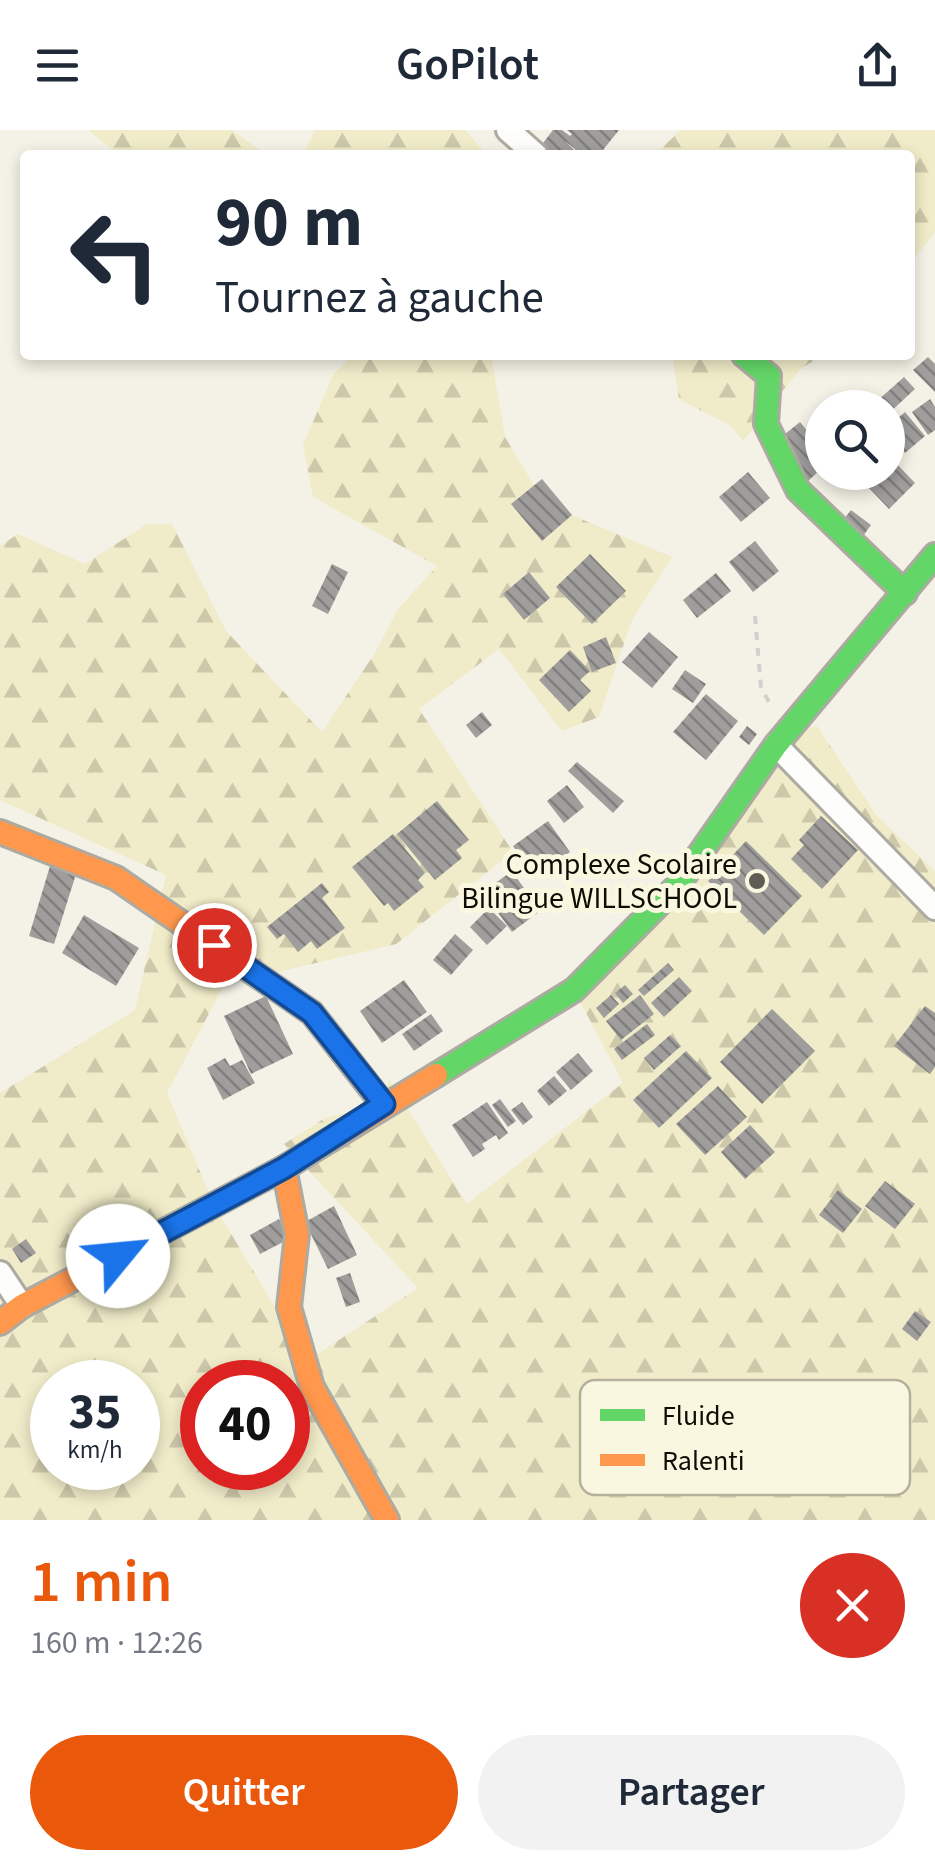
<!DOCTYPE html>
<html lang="fr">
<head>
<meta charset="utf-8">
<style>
	body { margin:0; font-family:"Source Sans 3",sans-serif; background:#f2f2f3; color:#1f2937; height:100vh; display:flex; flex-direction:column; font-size:38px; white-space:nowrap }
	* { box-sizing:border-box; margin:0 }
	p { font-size:32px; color:#747a83 }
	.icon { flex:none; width:55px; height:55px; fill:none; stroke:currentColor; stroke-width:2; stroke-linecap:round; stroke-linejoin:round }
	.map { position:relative; height:1390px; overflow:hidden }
	.side { display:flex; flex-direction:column; background:#fff; flex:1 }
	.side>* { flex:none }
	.banner { position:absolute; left:20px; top:20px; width:895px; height:210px; border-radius:10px; box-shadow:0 5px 15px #0003; background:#fff; color:#1f2937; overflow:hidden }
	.controls { position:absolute; left:805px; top:260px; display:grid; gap:20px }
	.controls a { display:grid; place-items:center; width:100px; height:100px; border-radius:50%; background:#fff; box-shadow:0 5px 15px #0003; font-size:50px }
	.speed { position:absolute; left:30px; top:1230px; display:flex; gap:20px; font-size:50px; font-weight:700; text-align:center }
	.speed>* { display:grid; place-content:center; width:130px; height:130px; border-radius:50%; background:#fff; box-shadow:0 5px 15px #0003; line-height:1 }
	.speed small { font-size:25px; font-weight:400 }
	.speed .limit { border:15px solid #d22; background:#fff; color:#111 }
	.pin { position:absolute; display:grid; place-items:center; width:85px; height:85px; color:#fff; margin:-42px; border:5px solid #fff; border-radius:50%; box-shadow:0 2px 10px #0007 }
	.me { position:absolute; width:110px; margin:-55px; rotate:62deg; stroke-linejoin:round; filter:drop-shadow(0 0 8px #0008) }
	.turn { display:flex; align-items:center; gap:35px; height:210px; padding:0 30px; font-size:45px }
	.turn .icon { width:130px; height:130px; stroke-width:2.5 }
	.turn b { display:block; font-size:70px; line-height:85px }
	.round { display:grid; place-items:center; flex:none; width:105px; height:105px; border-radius:52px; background:#f2f2f3 }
	.overview { display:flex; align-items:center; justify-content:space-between; height:170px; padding:0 30px }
	h1 { font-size:60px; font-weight:600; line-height:75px; color:#ea580c }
	.action { display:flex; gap:20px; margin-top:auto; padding:20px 30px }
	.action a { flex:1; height:115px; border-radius:60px; background:#ea580c; color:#fff; font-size:40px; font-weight:600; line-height:115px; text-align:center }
	.action a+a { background:#f2f2f3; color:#1f2937 }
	header { display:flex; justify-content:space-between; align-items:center; height:130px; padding:0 30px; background:#fff; font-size:45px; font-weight:600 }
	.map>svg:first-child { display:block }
	.forest { fill:url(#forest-firs); fill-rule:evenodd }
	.building { fill:url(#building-back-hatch) }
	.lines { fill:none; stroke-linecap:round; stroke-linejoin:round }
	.street-casing { stroke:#acaaa1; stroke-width:28 }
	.fast-casing { stroke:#acaaa1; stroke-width:28 }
	.slow-casing { stroke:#acaaa1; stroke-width:28 }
	.path { stroke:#d1d0cc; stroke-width:4; stroke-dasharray:8 8; stroke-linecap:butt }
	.street { stroke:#fdfdfb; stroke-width:22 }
	.fast { stroke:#63d668; stroke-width:22 }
	.slow { stroke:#ff974d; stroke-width:22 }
	.route-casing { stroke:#114b97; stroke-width:25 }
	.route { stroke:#1a73e8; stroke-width:18 }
	.poi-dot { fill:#5e5c54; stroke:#faf7e0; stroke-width:4 }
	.labels { text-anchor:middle; stroke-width:10; stroke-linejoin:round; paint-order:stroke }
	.poi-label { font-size:30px; fill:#0d0c05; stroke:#faf7e0; text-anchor:end }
	.key { fill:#faf7e0; stroke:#b3b09e; stroke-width:2.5 }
	.key-label { font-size:28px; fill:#0d0c05 }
</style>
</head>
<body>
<header><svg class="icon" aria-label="menu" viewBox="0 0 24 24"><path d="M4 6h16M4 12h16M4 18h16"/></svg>GoPilot<svg class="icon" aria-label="share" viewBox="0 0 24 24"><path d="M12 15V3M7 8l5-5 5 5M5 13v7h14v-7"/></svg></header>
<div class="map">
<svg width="935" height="1390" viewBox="0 0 935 1390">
	<defs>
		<pattern id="forest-firs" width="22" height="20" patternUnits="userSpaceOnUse" patternTransform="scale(2.5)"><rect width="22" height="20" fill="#f0ebc8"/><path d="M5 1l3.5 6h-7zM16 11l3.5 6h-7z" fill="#cdc8aa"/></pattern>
		<pattern id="building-back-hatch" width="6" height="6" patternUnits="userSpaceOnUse" patternTransform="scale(2.5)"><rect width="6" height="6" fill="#9f9e9c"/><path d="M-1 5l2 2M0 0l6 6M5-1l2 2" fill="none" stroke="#807f7d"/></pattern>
	</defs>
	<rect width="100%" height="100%" fill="#f4f2e6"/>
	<g class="forest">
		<path d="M88 0H232L267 25H120Z"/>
		<path d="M315 0H465L487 25H303Z"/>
		<path d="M681 0H935V102L910 134V25H654Z"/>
		<path d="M354 225H491L505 307 545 374 672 427 632 490 599 587 562 601 499 519 419 579 513 722 396 814 224 855 167 963 214 1075 307 1231 418 1158 284 1014 325 988 383 974 389 949 467 1074 623 953 574 860 787 603 817 596 877 686 935 741V1390H0V963L135 880 166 745 0 670V416L18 404 85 434 147 394H172L226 501 322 602 375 523 398 479 437 436 313 367 303 315 334 243ZM52 1252H138V1338H52ZM202 1252H288V1338H202Z"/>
		<path d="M672 225H824L800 239 743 311 731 296 679 269Z"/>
	</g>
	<g class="building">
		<path d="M553 0H562L570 6 572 4 567 0H619L599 25H588L582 20 580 23 565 11 574 20 571 25H551L540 17Z"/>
		<path d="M928 227 935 234V262L913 240Z"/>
		<path d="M904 247 915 259 888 284V278H881L876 272Z"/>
		<path d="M930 269 935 277V300L928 305 912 282Z"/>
		<path d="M905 282 925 306 905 323 888 302V297Z"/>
		<path d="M800 292 814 309 806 317 822 338 807 352 775 312Z"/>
		<path d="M893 330 915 353 889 379 867 356 881 342H888V336Z"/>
		<path d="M748 342 770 368 741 392 719 367Z"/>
		<path d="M542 349 572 385 542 411 511 374Z"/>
		<path d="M851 380 871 395 863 406 843 390Z"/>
		<path d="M755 411 779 441 753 462 729 432Z"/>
		<path d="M590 424 626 461 592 494 556 457Z"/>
		<path d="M332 434 348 442 328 484 312 476Z"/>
		<path d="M529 442 550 468 524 490 503 464Z"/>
		<path d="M716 443 731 461 697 488 683 470Z"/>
		<path d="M649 502 678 527 652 558 622 532Z"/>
		<path d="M606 507 616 533 592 542 583 517Z"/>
		<path d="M570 520 590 541 580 550 591 561 569 582 539 550Z"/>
		<path d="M685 540 706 554 693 573 672 559Z"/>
		<path d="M706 564 738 591 706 630 673 602Z"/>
		<path d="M482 582 492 595 476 608 466 595Z"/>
		<path d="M747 596 757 604 749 615 739 607Z"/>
		<path d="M577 632 624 671 613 683 568 641Z"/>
		<path d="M567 655 584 677 564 693 547 671Z"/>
		<path d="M437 671 469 710 456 720 462 728 435 750 397 704Z"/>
		<path d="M821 686 858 720 822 759 791 729 804 715 799 710Z"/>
		<path d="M548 691 570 722 535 746 513 716Z"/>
		<path d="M393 704 425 743 418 750 424 757 394 781 388 773 384 776 352 737Z"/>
		<path d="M746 711 802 766 764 805 708 751Z"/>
		<path d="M50 736 76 744 54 814 29 806Z"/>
		<path d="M512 741 540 781 512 802 483 762Z"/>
		<path d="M322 753 329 762 322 768 345 798 317 819 311 811 298 822 284 804 277 809 267 797Z"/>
		<path d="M489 778 507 796 487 815 470 797Z"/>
		<path d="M84 785 139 818 116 856 62 823Z"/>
		<path d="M455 804 473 820 451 845 433 830Z"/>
		<path d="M668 833 674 840 644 866 638 860Z"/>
		<path d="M679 847 692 861 664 887 651 873Z"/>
		<path d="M404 850 427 882 382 913 360 881Z"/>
		<path d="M625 855 633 864 623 873 615 863Z"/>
		<path d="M611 865 619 874 604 888 596 878Z"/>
		<path d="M640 865 654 884 621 910 606 891Z"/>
		<path d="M266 866 293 924 251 944 224 886Z"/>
		<path d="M925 876 935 883V937L930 944 894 916Z"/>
		<path d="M772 879 815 921 762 974 720 932Z"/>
		<path d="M431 884 443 901 414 921 402 904Z"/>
		<path d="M647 894 655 905 622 930 614 919Z"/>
		<path d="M670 905 681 916 654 940 644 928Z"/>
		<path d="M686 921 712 948 659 998 633 970Z"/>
		<path d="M578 923 593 941 571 960 556 942Z"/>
		<path d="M225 928 230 936 242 930 255 953 223 970 207 938Z"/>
		<path d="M554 946 567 961 549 976 537 961Z"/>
		<path d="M718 956 747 987 705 1025 676 994Z"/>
		<path d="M500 969 516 991 508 997 492 975Z"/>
		<path d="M487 972 508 1003 499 1010 496 1005 482 1014 485 1019 473 1027 452 995Z"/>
		<path d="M522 972 533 987 523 995 511 980Z"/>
		<path d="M750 995 775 1022 745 1049 721 1022Z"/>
		<path d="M885 1051 915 1074 895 1099 865 1076Z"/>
		<path d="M838 1060 862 1079 843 1103 819 1085Z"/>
		<path d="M334 1076 357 1125 328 1139 305 1092Z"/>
		<path d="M279 1089 289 1109 260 1124 250 1105Z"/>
		<path d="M26 1109 36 1123 21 1133 12 1119Z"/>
		<path d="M350 1143 360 1172 346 1177 336 1148Z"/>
		<path d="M915 1181 931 1192 917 1211 902 1199Z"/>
	</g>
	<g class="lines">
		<defs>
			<g id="street">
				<path d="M508 0 536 25"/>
				<path d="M776 615 935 778"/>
				<path d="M0 1143 22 1176"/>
			</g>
			<g id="fast">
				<path d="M744 225 769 246 766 294 798 360 905 463"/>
				<path d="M436 945 574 860 678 755 776 615 935 425"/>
			</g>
			<g id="slow">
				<path d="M0 702 116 748 312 883 383 974"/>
				<path d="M284 1038 297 1104 289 1177 312 1257 387 1390"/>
				<path d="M0 1193 22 1176 284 1038 436 945"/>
			</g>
		</defs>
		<use href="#street" class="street-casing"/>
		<use href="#fast" class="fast-casing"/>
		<use href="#slow" class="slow-casing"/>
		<path class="path" d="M755 486 761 558 772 577"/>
		<use href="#street" class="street"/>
		<use href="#fast" class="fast"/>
		<use href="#slow" class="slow"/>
	</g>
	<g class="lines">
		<defs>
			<path id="route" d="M118 1126 284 1038 384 974 312 883 214 815"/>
		</defs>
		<use href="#route" class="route-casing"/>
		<use href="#route" class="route"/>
	</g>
	<circle class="poi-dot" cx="757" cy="751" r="10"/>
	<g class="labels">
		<g class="poi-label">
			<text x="737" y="744">Complexe Scolaire<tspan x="737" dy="34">Bilingue WILLSCHOOL</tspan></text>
		</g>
	</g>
	<rect x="580" y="1250" width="330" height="115" rx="15" class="key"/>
	<rect x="600" y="1279" width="45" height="12" fill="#63d668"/>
	<rect x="600" y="1324" width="45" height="12" fill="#ff974d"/>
	<g class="key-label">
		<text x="662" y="1295">Fluide</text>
		<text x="662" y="1340">Ralenti</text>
	</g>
</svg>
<div class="controls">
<a><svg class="icon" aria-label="search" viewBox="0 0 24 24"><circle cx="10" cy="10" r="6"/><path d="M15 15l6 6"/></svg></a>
</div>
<div class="speed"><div>35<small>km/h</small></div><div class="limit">40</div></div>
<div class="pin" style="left:214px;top:815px;background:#d93025"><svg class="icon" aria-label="arrive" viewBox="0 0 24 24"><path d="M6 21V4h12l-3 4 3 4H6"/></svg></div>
<svg class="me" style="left:118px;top:1126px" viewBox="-20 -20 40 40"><circle r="19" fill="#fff"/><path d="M0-13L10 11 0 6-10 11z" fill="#1a73e8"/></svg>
<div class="banner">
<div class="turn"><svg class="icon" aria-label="left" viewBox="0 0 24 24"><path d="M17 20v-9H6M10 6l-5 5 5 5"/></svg><div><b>90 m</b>Tournez à gauche</div></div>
</div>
</div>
<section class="side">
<div class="overview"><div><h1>1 min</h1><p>160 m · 12:26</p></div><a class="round" style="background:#d93025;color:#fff"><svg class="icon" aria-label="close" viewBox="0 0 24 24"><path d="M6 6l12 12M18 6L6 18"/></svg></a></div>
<div class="action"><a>Quitter</a><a>Partager</a></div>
</section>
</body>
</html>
